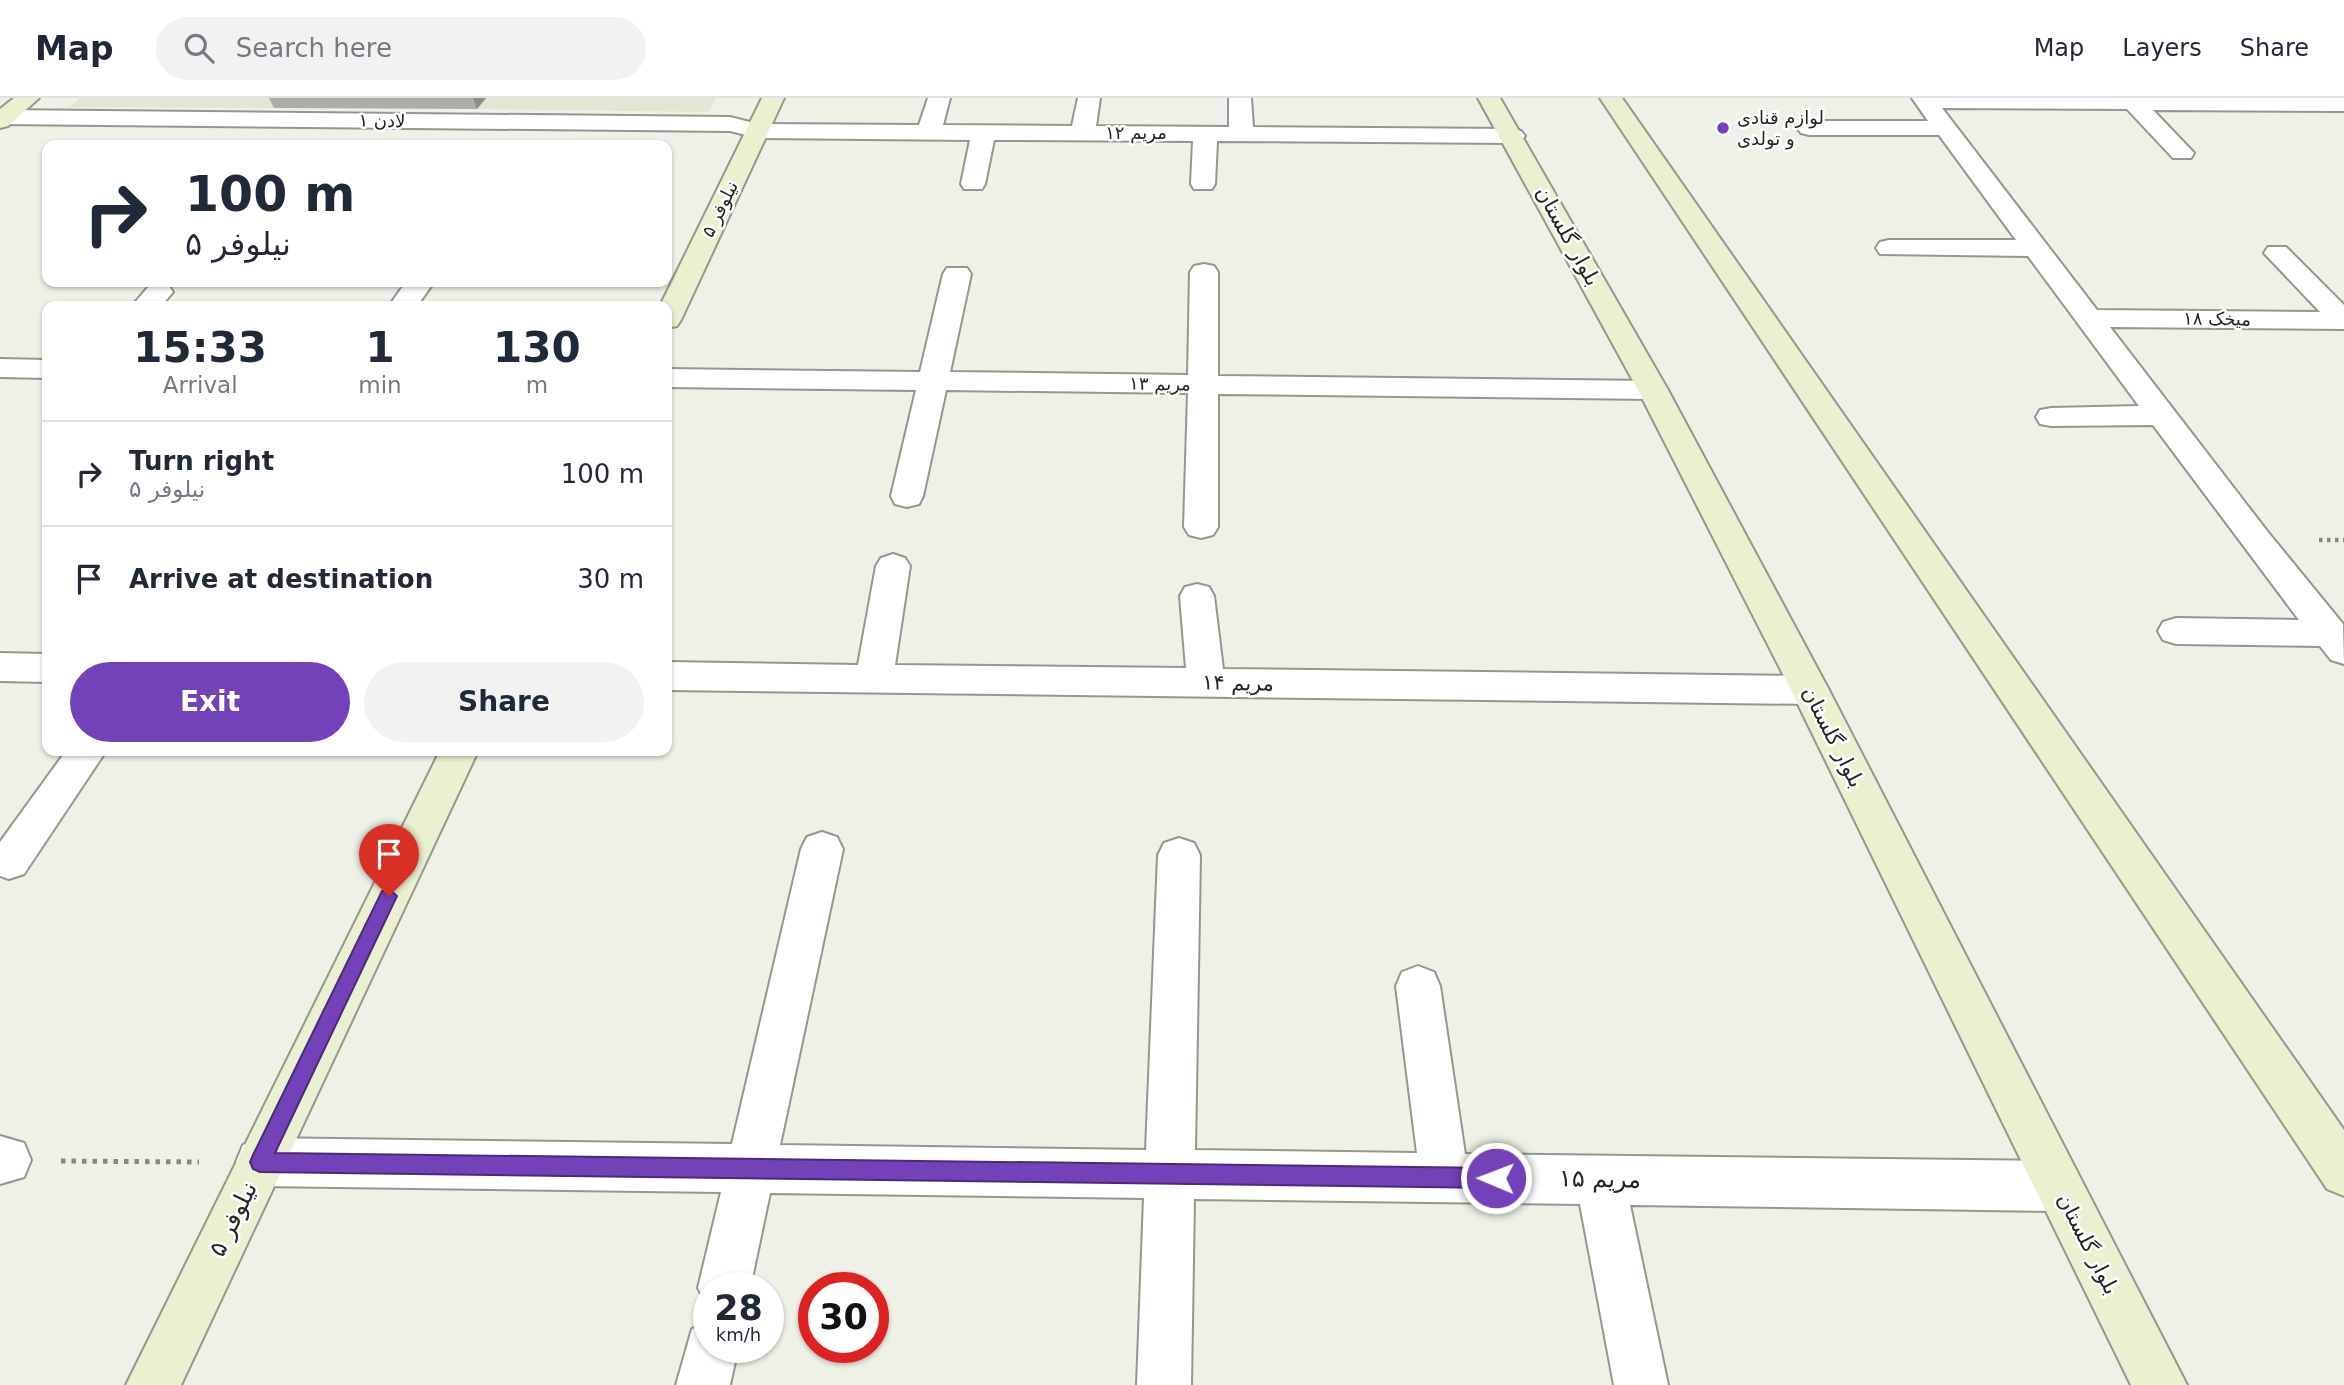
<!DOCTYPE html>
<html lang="en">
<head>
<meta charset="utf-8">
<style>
	body { margin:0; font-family:"DejaVu Sans",Vazirmatn,sans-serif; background:#f2f2f3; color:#1f2937; height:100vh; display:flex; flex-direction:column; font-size:26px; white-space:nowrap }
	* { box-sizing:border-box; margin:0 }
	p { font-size:23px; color:#747a83 }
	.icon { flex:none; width:38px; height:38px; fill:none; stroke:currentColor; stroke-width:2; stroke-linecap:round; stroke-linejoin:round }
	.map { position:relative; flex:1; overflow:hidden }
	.details { position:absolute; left:42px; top:203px; width:630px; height:455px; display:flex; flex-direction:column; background:#fff; border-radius:14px; box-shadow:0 2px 5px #0004 }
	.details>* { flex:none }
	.hud { position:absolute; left:42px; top:42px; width:630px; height:147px; border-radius:14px; box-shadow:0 2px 5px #0004; background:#fff; color:#1f2937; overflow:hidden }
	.speed { position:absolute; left:693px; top:1174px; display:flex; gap:14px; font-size:35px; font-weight:700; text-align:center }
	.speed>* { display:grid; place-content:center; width:91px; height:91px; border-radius:50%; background:#fff; box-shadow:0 2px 5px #0004; line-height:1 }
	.speed small { font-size:18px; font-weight:400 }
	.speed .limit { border:10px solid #d22; background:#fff; color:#111 }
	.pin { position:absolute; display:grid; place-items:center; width:60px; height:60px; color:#fff; margin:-72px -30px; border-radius:50% 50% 50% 0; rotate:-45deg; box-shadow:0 0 7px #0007 }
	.pin .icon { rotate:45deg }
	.me { position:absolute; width:77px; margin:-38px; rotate:271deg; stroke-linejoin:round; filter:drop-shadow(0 0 5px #0008) }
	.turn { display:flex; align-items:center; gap:24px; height:147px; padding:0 28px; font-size:32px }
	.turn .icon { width:91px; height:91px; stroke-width:2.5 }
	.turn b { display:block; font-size:49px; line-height:60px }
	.eta { display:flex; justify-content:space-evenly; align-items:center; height:119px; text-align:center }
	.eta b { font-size:42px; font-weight:700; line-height:49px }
	.action { display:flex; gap:14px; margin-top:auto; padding:14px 28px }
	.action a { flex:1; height:80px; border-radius:42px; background:#7341b8; color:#fff; font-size:28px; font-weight:700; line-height:80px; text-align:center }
	.action a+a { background:#f2f2f3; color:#1f2937 }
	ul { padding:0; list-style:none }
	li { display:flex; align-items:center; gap:21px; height:105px; padding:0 28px; border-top:2px solid #e0e1e3 }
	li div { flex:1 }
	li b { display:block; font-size:26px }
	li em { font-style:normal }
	header { display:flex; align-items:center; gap:42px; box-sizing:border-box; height:98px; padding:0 35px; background:#fff; border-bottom:2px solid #e0e1e3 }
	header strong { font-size:33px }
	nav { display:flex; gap:38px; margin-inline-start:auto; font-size:24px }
	.search { width:490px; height:63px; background:#f2f2f3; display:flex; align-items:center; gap:18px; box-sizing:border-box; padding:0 24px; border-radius:38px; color:#747a83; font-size:26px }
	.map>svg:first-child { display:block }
	.built { fill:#e2e7d5 }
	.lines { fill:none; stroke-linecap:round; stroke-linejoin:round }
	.street-casing { stroke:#94978d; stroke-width:4 }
	.secondary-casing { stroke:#94978d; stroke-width:4 }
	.path-far1 { stroke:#878981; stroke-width:4.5; stroke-dasharray:3.5 4.5; stroke-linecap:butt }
	.path { stroke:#878981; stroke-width:5; stroke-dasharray:4.5 6; stroke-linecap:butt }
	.street { fill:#fff; fill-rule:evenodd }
	.secondary { fill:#eaf0d0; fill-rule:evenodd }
	.wall { fill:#adafa7 }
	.shaded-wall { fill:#8d8f88 }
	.route { fill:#7341b8; stroke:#4b2a78; stroke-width:2 }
	.poi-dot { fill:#7341b8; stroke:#fff; stroke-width:2.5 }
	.labels { text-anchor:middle; stroke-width:5; stroke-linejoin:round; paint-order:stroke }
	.far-poi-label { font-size:18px; fill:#252622; stroke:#fff; text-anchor:start }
	.far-street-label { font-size:18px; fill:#252622; stroke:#fff }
	.street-label { font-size:21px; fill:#252622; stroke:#fff }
	.near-street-label { font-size:24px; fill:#252622; stroke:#fff }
</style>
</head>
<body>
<header>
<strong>Map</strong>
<div class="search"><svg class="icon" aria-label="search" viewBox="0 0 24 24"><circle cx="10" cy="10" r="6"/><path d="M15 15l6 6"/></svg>Search here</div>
<nav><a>Map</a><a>Layers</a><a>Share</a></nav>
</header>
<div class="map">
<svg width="2344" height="1287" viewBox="0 0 2344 1287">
	<rect width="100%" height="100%" fill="#eef1e6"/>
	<g class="built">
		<path d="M80 0H283L274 10 69 9Z"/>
		<path d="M486 0H716L709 14 477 11Z"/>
	</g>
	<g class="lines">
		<defs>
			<g id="street">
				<path d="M928 0H950L943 27 1072 28 1078 0H1100L1096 28 1229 29V0H1251L1253 29 1513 31 1521 33 1525 38 1521 43 1513 45 1217 43 1215 86 1212 91H1194L1191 86 1193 43 994 42 985 86 982 91H964L961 86 970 42 758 40 730 33 0 26V12L730 19 758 26 919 27Z"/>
				<path d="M1912 0H2344V13L2153 12 2194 55 2191 60H2173L2127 11 1942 10 2097 212 2320 214 2264 155 2268 149H2286L2344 207V231L2110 229 2267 433 2343 526 2344 566 2331 562 2320 548 2176 546 2163 542 2158 533 2163 524 2176 520 2299 522 2153 327 2051 328 2040 326 2036 319 2040 312 2051 310 2139 308 2028 158 1880 156 1876 150 1880 144 1889 142H2016L1939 37H1809L1801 35 1797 30 1801 25 1809 23H1928Z"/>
				<path d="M1204 166 1214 168 1218 174V278L1653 283 1664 286 1668 292 1664 298 1653 301 1218 296V429L1213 437 1201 440 1189 437 1184 429 1188 295 946 292 923 398 919 406 907 409 895 406 891 398 916 292 667 289V271L920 274 943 176 947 170H967L971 176 950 274 1188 277 1190 174 1194 168Z"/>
				<path d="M406 184H434L417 208H389Z"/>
				<path d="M159 186 169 188 173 194 161 208H132L149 188Z"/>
				<path d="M0 261 47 262V280L0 279Z"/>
				<path d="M893 456 905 460 910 468 895 567 1186 570 1180 498 1185 489 1197 486 1209 489 1214 498 1223 571 1810 578 1823 582 1829 592 1823 602 1810 606 667 592V564L858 567 876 468 881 460Z"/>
				<path d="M0 555 47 556V584L0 583Z"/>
				<path d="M66 653H106L24 776 9 781 0 778V744Z"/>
				<path d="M822 734 837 739 843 751 780 1047 1146 1052 1158 757 1164 745 1179 740 1194 745 1200 757 1195 1052 1417 1055 1396 888 1402 874 1418 868 1434 874 1440 888 1465 1056 2058 1063 2075 1071 2083 1088 2075 1105 2058 1113 1630 1107 1668 1287H1614L1580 1106 1194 1101 1191 1287H1137L1144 1100 770 1095 750 1190H709V1210L698 1190 721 1094 260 1088 243 1081 236 1064 243 1047 260 1040 732 1046 801 751 807 739Z"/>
				<path d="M0 1038 24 1045 31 1062 24 1079 0 1086Z"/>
				<path d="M709 1224V1250H738L730 1287H676L692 1231Z"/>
			</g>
			<g id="secondary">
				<path d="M14 0H39L8 28 0 30V11Z"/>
				<path d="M762 0H784L681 222 677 228 667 230V208H660Z"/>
				<path d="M1478 0H1500L1668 292 1829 592 2187 1287H2131L1791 592 1638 292Z"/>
				<path d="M1600 0H1622L2344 1032V1098L2327 1091Z"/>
				<path d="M440 653H478L181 1287H126Z"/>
			</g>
		</defs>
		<use href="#street" class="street-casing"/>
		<use href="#secondary" class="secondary-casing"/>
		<path class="path-far1" d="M2319 442H2344"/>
		<path class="path" d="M61 1063 199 1064"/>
		<use href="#street" class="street"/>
		<use href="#secondary" class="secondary"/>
	</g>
	<path class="wall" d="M269 0H486L477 11 274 10Z"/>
	<path class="shaded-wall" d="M473 0H486L477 11Z"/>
	<path class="route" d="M389 791 397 798 275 1055 1496 1070 1503 1073 1506 1080 1503 1087 1496 1090 260 1074 253 1071 250 1064 253 1057 382 793Z"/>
	<circle class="poi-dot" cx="1723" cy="30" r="7"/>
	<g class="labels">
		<g class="far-poi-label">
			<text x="1737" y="26">لوازم قنادی<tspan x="1737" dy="21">و تولدی</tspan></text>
		</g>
		<g class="far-street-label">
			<text transform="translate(382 23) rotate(1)" y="6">لادن ۱</text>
			<text x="1136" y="41">مریم ۱۲</text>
			<text transform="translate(720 111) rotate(-64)" y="6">نیلوفر ۵</text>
			<text transform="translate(2217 221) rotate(1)" y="6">میخک ۱۸</text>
			<text transform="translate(1160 286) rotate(1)" y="6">مریم ۱۳</text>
		</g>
		<g class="street-label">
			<text transform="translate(1568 138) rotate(61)" y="7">بلوار گلستان</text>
			<text transform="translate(1238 585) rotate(1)" y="7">مریم ۱۴</text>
			<text transform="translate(1833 639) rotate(63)" y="7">بلوار گلستان</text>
			<text transform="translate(2088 1146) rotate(63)" y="7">بلوار گلستان</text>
		</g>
		<g class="near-street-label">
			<text transform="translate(1600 1081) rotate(1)" y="8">مریم ۱۵</text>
			<text transform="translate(233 1121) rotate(-64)" y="8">نیلوفر ۵</text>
		</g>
	</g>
</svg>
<div class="speed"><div>28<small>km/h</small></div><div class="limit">30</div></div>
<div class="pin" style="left:389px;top:798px;background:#d93025"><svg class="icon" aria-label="arrive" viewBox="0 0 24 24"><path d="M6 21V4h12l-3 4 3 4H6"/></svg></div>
<svg class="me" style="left:1496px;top:1080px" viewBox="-20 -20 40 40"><circle r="17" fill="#7341b8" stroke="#fff" stroke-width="3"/><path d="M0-11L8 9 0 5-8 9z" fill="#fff"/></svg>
<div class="hud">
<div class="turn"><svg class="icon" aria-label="right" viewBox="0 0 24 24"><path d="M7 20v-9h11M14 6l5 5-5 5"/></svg><div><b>100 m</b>نیلوفر ۵</div></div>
</div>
<section class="details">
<div class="eta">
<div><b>15:33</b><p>Arrival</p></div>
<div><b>1</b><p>min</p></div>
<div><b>130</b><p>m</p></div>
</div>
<ul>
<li><svg class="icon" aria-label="right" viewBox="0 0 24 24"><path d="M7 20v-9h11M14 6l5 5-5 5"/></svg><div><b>Turn right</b><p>نیلوفر ۵</p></div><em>100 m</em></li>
<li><svg class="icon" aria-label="arrive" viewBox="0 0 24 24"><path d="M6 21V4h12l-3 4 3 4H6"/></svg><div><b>Arrive at destination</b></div><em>30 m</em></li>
</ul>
<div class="action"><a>Exit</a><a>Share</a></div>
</section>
</div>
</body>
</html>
